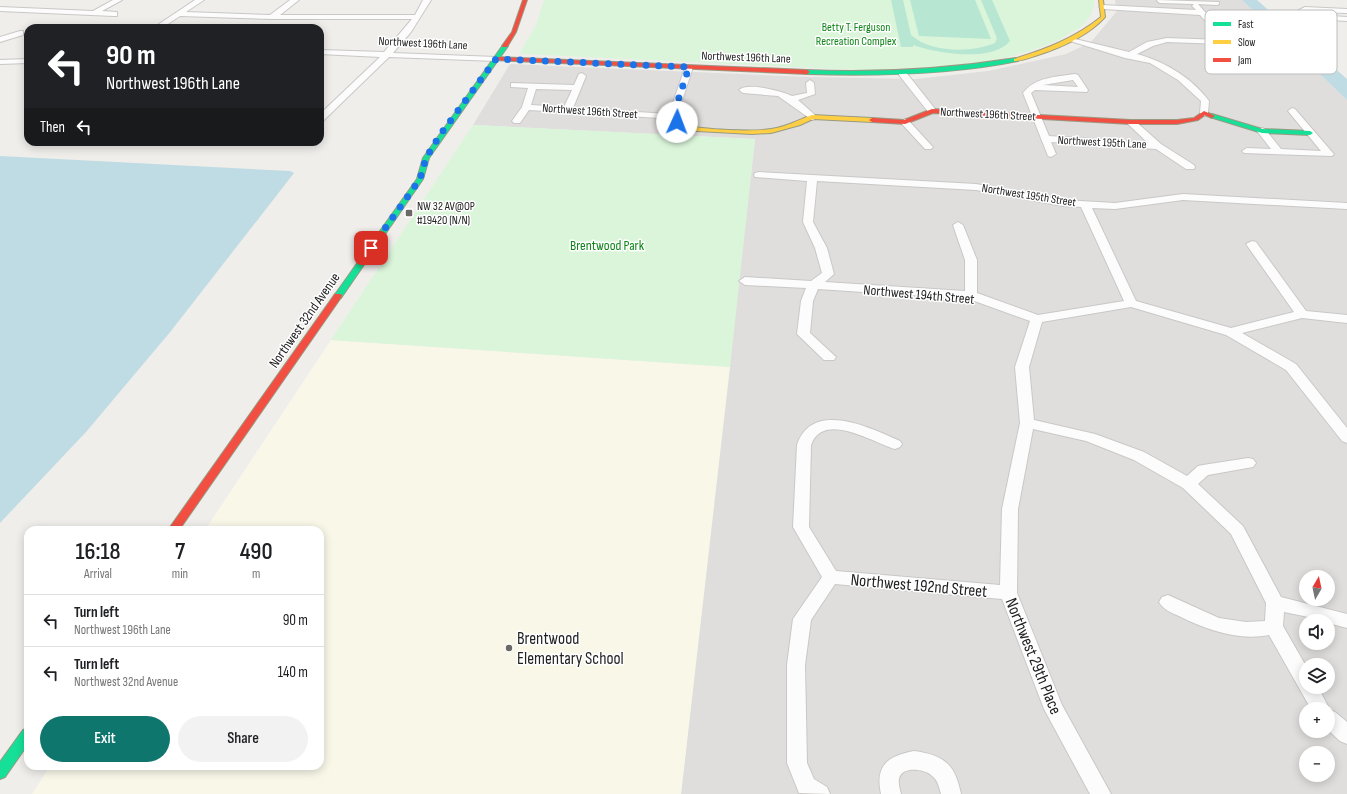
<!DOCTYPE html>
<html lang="en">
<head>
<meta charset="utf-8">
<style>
	body { margin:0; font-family:"Sofia Sans Condensed",sans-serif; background:#f2f2f2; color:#202124; height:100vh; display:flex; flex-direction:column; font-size:15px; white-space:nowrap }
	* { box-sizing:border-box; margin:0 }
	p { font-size:13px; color:#757577 }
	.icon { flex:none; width:22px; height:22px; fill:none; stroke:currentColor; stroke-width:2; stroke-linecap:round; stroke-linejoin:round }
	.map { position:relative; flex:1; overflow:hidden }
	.panel { position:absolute; left:24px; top:526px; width:300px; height:244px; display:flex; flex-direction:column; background:#fff; border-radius:12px; box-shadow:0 2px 10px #0003 }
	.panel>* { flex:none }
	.banner { position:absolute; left:24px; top:24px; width:300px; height:122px; border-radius:12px; box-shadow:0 2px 10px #0003; background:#202124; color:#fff; overflow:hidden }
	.needle { width:26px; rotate:9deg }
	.fabs { position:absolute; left:1299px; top:570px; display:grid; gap:8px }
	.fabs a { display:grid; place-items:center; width:36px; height:36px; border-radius:50%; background:#fff; box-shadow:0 2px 10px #0003; font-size:20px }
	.pin { position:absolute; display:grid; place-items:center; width:34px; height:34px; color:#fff; margin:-17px; border-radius:8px; box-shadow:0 2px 6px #0006 }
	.me { position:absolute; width:44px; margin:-22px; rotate:2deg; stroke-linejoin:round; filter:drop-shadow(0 0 3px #0008) }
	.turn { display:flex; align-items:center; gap:14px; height:84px; padding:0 16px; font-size:18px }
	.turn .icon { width:52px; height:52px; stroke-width:2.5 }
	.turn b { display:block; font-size:28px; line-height:34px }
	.then { display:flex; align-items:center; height:38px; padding:0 16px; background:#0003; gap:8px; font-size:15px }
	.eta { display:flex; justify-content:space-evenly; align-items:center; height:68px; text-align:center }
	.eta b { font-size:24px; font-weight:600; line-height:28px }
	.cta { display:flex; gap:8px; margin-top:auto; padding:8px 16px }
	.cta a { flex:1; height:46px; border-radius:24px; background:#0f766e; color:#fff; font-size:16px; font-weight:600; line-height:46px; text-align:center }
	.cta a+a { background:#f2f2f2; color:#202124 }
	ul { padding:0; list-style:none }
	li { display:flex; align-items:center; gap:12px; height:52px; padding:0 16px; border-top:1px solid #e0e0e0 }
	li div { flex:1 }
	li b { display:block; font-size:15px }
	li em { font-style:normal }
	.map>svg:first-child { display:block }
	.residential { fill:#dfdedc; fill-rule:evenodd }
	.education { fill:#f8f7e8 }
	.park { fill:#daf5da }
	.pitch { fill:#b7e6d2 }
	.water { fill:#bfdbe3 }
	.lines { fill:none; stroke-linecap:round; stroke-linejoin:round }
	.street-casing { stroke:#c9c8c7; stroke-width:2 }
	.fast-casing { stroke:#999a82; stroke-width:2 }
	.slow-casing { stroke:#999a82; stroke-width:2 }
	.jam-casing { stroke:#999a82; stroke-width:2 }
	.street { fill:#fdfcfc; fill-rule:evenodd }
	.fast { fill:#16e098; fill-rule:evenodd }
	.slow { fill:#ffcf43; fill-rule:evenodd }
	.jam { fill:#f24e42; fill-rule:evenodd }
	.route { stroke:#1a73e8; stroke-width:7; stroke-dasharray:0 12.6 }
	.poi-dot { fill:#6a6968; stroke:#fff; stroke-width:1.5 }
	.labels { text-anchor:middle; stroke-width:3; stroke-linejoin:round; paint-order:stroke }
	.far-park-label { font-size:12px; fill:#0c8416; stroke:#fff }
	.far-street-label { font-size:12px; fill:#222; stroke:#fff }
	.far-poi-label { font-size:12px; fill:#222; stroke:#fff; text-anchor:start }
	.park-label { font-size:14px; fill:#0c8416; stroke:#fff }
	.street-label { font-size:14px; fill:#222; stroke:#fff }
	.near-street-label { font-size:17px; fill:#222; stroke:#fff }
	.near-poi-label { font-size:17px; fill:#222; stroke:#fff; text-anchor:start }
	.key { fill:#fff; stroke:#bdbdbd; stroke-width:1 }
	.key-label { font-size:11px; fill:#222 }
</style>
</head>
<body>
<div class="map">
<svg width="1347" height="794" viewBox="0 0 1347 794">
	<rect width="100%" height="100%" fill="#f0eeeb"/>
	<path class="residential" d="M1115 0H1242L1347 100V794H681L755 139 473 125 510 64 809 77 916 79 988 71 1066 54 1091 42 1117 11ZM1306 577H1328V599H1306ZM1306 621H1328V643H1306ZM1306 665H1328V687H1306ZM1306 709H1328V731H1306ZM1306 753H1328V775H1306Z"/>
	<path class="education" d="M331 340 730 367 681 794H32L50 766H320V530H205Z"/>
	<g class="park">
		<path d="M544 0H1094V5L1091 15 1082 26 1059 40 1036 49 1005 58 962 65 873 70 835 69 522 54 520 52 536 25Z"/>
		<path d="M473 125 755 139 730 367 331 340Z"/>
	</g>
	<g class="pitch">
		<path d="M891 0H903L911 35C931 53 971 53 995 43L997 38 981 0H992L1010 41C992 63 936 53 913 45V47H901Z"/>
		<path d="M910 0H975L991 39 919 36Z"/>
	</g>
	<g class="water">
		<path d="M1242 0H1257L1347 79V100Z"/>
		<path d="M0 156 290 171 294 173 171 331 86 432 0 523Z"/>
	</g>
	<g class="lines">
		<defs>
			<g id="street">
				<path d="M113 0H122L102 11 117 12V16H114L0 11V7L93 11Z"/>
				<path d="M195 0H204L186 12 270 15 290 0H299L280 15H415L423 0H431L411 32 393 53 496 57 500 59 496 61 389 57 323 121 320 122V114L380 57 320 54V50L384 52 412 19H272L180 16 162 28H153Z"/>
				<path d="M1157 0 1219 2V4L1217 5 1198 4 1230 40 1282 42 1286 44 1282 46 1167 42 1153 46 1137 54C1165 62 1191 77 1209 101L1208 113 1204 116 1200 113 1201 101 1178 80 1150 63 1125 58 1067 40 1071 38 1129 52 1147 42 1167 38 1222 40 1200 15 1103 9 1099 7 1103 5 1196 10 1192 6 1194 4 1160 3 1158 2Z"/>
				<path d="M1305 7 1347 9V13L1305 12 1316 15 1347 17V21L1315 19 1295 12Z"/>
				<path d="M20 31H23V35L0 42V37Z"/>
				<path d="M28 59V63L0 64V60Z"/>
				<path d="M686 65 693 67 676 119 529 110 520 123H514L512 121 522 107 528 88 511 87V83L574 85 579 74 582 73 586 76 573 108 669 114ZM536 89 572 90 564 107 531 105Z"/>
				<path d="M899 71H905L935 109V113H929L899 75Z"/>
				<path d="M1075 74 1078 75 1088 90 1087 92 1035 90 1031 93 1049 136 1148 143 1128 124V120H1134L1161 144 1194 165 1195 167 1194 169H1186L1156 149 1051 142 1056 154 1051 157 1048 156 1023 93C1035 77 1056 77 1075 74ZM1073 80 1078 87 1043 85Z"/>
				<path d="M810 80 814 83 815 94 798 100 815 115V119L812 120 778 96 743 93 739 90C747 82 782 91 792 96L807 93 806 83Z"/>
				<path d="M1292 108 1295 109 1332 152 1334 154 1332 156 1244 153 1242 151 1247 148 1271 149 1257 131 1262 128 1265 129 1281 149 1321 151 1288 111Z"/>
				<path d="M905 119 908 120 931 145 933 147 931 149H925L902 124 900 122Z"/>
				<path d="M279 142H290L285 145Z"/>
				<path d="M759 172 976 184 1063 200 1115 203 1183 194 1347 203V209L1183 200 1115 209 1092 208 1136 301 1231 328 1294 312 1246 244 1252 241 1256 242 1306 311 1347 315V323L1302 318 1242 333 1296 364 1347 428V443L1342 441 1286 370 1226 335 1131 307 1042 322 1029 367 1034 420 1095 434 1144 452 1187 476 1198 466 1203 465 1248 458 1253 459 1256 463 1253 467 1208 475 1198 484 1243 526 1281 597 1347 614V628L1328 623V621L1284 612 1283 626 1306 666V687H1318L1330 710 1335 712 1347 722V744L1340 741 1328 730V709H1311L1269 635C1238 641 1207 630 1179 616 1171 613 1163 609 1159 602L1162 597 1168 595 1219 618 1246 622 1265 621 1266 603 1231 534 1183 488 1134 460 1086 441 1033 429 1018 509 1017 593 1062 705 1111 794H1090L1044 709 1002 599 835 584 811 620 805 665 807 763 814 779 827 787 830 794 799 793 787 763V665L793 619 822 577 793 527 797 445C812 399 871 428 900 441L902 444 900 447 895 449C874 443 823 410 811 445L809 527 836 571 1000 585 1002 509 1020 423 1015 367 1030 321 969 299 818 289 813 301 810 333 836 357 834 360H824L797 334 801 301 806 288 745 285 739 281 745 277 811 281 822 273 815 248 803 222 807 181 755 177 754 175 755 173ZM817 181 976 190 1063 206 1081 207 1124 301 1038 315 977 293V260L963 225 958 222 953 225 965 260V291L825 282 834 274 827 248 813 222Z"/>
				<path d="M914 751C944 755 955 764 961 794H941C939 787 938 780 931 775 924 769 901 766 899 779 898 783 900 790 901 794H881C875 766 887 756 914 751Z"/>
			</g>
			<g id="fast">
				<path d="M503 45 508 46 429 158 423 179 341 298H335L334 296 417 179 423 158Z"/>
				<path d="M1016 58 1018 59V61C950 75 876 76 807 74L804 72 807 70C877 73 946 69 1016 58Z"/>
				<path d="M1212 114 1262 129 1310 131 1313 133 1310 135 1262 133 1210 117V115Z"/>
				<path d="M28 728V744L5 777 0 779V762L23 730Z"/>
			</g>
			<g id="slow">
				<path d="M1099 0H1103L1105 17C1087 37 1060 48 1035 56 1029 58 1021 61 1014 61V59C1046 49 1075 38 1101 17Z"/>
				<path d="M812 115 872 118 875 120 872 122 813 119 800 125 771 133 752 134 697 131 682 127 670 117 675 116C679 119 683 123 687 125 701 130 756 132 771 129 786 127 798 120 812 115Z"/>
			</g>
			<g id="jam">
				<path d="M523 0H527L516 32 507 47H503L502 46 512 32Z"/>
				<path d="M496 57 807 70 810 72 807 74 494 60 493 59Z"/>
				<path d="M932 109 1131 120H1177L1194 118 1204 111 1215 116 1212 118 1205 115 1198 120 1177 124H1131L933 113 905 124 872 122 869 120 872 118 904 120Z"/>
				<path d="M335 294H341L342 296 179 530H168Z"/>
			</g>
		</defs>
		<use href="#street" class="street-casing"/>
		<use href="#fast" class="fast-casing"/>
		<use href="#slow" class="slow-casing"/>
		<use href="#jam" class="jam-casing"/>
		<use href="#street" class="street"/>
		<use href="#fast" class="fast"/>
		<use href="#slow" class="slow"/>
		<use href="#jam" class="jam"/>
	</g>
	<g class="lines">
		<path class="route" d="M371 248 420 179 426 158 440 135 496 59 689 67 673 116 677 122"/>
	</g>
	<g class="poi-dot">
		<rect x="405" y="209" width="8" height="8" rx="2"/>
		<circle cx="509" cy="648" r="4"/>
	</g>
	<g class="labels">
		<g class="far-park-label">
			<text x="856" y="31">Betty T. Ferguson<tspan x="856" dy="14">Recreation Complex</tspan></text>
		</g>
		<g class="far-street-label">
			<text transform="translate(423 43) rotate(3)" y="4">Northwest 196th Lane</text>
			<text transform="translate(746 57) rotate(2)" y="4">Northwest 196th Lane</text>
			<text transform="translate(590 111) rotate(4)" y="4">Northwest 196th Street</text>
			<text transform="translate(988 114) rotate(3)" y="4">Northwest 196th Street</text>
			<text transform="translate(1102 142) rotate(3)" y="4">Northwest 195th Lane</text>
			<text transform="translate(1029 195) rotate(9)" y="4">Northwest 195th Street</text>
		</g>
		<g class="far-poi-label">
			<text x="417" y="210">NW 32 AV@OP<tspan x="417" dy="14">#19420 (N/N)</tspan></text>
		</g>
		<g class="park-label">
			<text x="607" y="250">Brentwood Park</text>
		</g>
		<g class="street-label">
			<text transform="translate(919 294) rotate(5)" y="5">Northwest 194th Street</text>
			<text transform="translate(304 320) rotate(-55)" y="5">Northwest 32nd Avenue</text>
		</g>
		<g class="near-street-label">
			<text transform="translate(919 585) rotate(5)" y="6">Northwest 192nd Street</text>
			<text transform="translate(1034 656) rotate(68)" y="6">Northwest 29th Place</text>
		</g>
		<g class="near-poi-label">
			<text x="517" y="644">Brentwood<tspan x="517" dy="20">Elementary School</tspan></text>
		</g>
	</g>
	<rect x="1205" y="10" width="132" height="64" rx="6" class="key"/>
	<rect x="1213" y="22" width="18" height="4" fill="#16e098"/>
	<rect x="1213" y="40" width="18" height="4" fill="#ffcf43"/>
	<rect x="1213" y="58" width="18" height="4" fill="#f24e42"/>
	<g class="key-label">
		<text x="1238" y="28">Fast</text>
		<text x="1238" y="46">Slow</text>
		<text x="1238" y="64">Jam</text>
	</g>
</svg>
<div class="fabs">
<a><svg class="needle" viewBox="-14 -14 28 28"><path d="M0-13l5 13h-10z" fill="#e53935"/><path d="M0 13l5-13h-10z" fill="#757577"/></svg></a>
<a><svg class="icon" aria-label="sound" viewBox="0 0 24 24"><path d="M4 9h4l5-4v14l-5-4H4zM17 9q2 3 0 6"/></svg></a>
<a><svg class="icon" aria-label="layers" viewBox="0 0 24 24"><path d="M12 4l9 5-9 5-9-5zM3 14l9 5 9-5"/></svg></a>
<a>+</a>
<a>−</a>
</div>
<div class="pin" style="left:371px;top:248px;background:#d93025"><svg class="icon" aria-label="arrive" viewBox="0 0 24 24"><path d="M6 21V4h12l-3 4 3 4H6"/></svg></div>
<svg class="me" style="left:677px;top:122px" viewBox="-20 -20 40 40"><circle r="19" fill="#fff"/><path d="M0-13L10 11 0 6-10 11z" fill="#1a73e8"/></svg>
<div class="banner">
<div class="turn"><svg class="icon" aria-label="left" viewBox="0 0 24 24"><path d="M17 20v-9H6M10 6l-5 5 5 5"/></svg><div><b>90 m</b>Northwest 196th Lane</div></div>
<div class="then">Then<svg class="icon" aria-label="left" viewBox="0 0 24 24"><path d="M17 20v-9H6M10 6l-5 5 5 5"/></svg></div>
</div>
<section class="panel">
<div class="eta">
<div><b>16:18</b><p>Arrival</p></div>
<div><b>7</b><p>min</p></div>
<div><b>490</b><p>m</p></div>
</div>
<ul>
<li><svg class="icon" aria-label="left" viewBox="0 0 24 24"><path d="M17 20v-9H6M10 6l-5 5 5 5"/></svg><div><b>Turn left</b><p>Northwest 196th Lane</p></div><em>90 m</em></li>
<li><svg class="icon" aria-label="left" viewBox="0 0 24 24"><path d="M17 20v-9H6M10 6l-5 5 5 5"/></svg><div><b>Turn left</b><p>Northwest 32nd Avenue</p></div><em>140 m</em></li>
</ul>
<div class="cta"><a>Exit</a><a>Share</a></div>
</section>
</div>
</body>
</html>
